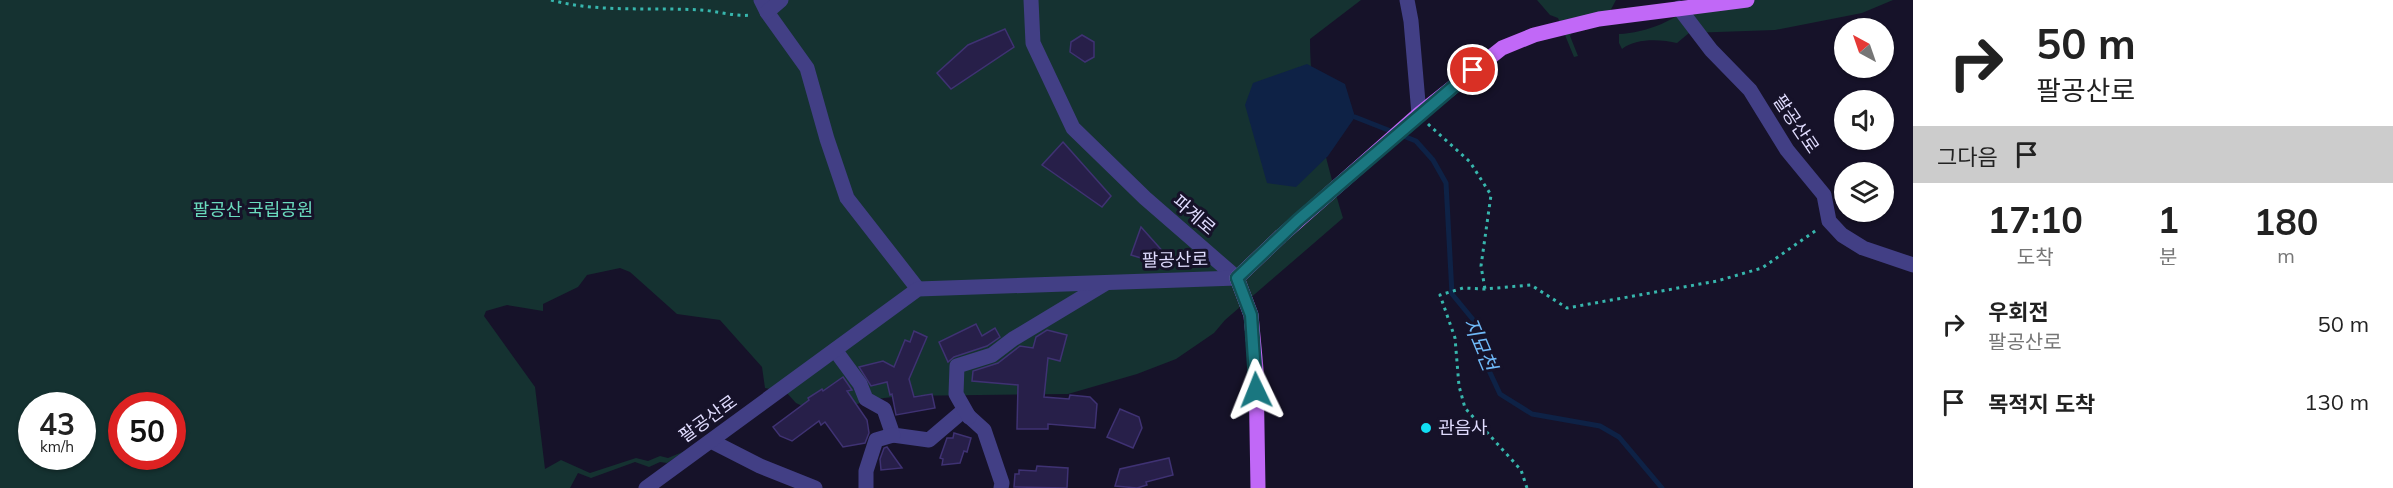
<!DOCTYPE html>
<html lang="ko">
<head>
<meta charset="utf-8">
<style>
	body { margin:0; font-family:Mulish,"Noto Sans KR",sans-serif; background:#f2f2f2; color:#222; height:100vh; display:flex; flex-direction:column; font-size:22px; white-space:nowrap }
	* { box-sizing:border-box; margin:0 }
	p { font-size:20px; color:#767676 }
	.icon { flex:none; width:33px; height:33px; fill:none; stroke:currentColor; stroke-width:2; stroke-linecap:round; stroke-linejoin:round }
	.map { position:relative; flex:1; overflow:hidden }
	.drawer { display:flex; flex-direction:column; background:#fff; width:480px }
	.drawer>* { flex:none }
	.hud { background:#fff; color:#222; overflow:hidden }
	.needle { width:39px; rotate:320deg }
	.buttons { position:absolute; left:1834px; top:18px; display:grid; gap:12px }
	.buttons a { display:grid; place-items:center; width:60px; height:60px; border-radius:50%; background:#fff; box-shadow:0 2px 4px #0004; font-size:30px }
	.speed { position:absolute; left:18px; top:392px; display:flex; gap:12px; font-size:30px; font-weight:700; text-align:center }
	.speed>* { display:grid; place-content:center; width:78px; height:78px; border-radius:50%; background:#fff; box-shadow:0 2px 4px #0004; line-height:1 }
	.speed small { font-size:15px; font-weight:400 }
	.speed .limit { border:9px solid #d22; background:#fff; color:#111 }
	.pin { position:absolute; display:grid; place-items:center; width:51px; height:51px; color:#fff; margin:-26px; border:3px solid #fff; border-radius:50%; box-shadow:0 2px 6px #0007 }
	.me { position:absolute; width:66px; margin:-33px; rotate:358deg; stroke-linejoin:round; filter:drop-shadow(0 0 4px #0008) }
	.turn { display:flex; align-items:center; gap:21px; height:126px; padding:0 24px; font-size:27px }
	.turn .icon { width:78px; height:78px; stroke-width:2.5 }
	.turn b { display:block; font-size:42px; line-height:51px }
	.then { display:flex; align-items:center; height:57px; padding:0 24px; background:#0003; gap:12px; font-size:22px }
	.eta { display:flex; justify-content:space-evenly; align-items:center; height:102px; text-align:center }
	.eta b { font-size:36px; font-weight:700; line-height:42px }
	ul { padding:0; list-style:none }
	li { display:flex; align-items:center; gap:18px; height:78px; padding:0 24px }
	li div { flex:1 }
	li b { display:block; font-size:22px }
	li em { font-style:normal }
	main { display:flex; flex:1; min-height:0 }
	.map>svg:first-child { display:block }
	.green { fill:#153231; fill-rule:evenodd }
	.water { fill:#0e2246 }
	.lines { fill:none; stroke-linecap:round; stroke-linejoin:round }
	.stream { stroke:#0e2246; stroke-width:5 }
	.building { fill:#271f49; stroke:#3f3273; stroke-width:1.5 }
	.path { stroke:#37b6ad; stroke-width:3; stroke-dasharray:3 4.5; stroke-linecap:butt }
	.minor { stroke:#423f85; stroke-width:15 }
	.major { stroke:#c168f7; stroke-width:15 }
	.route-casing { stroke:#114d53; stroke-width:15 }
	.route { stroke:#1a7780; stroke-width:10 }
	.poi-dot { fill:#11def3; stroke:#161229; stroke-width:2 }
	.labels { text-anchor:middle; stroke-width:6; stroke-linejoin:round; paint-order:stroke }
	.street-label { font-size:18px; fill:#dfdbfd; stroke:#161229 }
	.park-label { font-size:18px; fill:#6adbbe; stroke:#161229 }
	.poi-label { font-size:18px; fill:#dfdbfd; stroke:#161229; text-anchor:start }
	.water-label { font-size:20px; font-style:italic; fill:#6fb9f8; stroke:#161229 }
</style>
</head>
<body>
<main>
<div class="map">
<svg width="1913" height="488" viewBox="0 0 1913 488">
	<rect width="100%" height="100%" fill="#161229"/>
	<g class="green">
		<path d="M0 0H1361L1310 39C1310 103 1325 157 1343 218L1225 320 1214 333 1176 359 1137 374 1068 394 901 396 876 399 819 414 796 403 786 392 765 388 762 367 720 320 677 314 630 272 620 268 587 275 578 287 543 304V311L507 305 486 311 484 316 535 387 545 469 561 460 590 473 636 458 648 461 660 456 668 458 685 451 667 463 660 462 649 467 635 462 591 478 578 473 570 488H0ZM32 405H82V456H32ZM122 405H172V456H122Z"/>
		<path d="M1537 0H1616L1602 26C1590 27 1576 24 1570 36L1578 56 1574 57 1558 18 1550 15Z"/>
		<path d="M1697 0H1893L1862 13 1775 30 1689 33 1677 43C1661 39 1635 38 1622 49L1619 43V34C1646 33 1678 20 1697 0Z"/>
	</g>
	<path class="water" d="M1307 64 1345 84 1355 117 1328 156 1296 187 1267 183 1245 105 1253 83Z"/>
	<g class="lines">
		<path class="stream" d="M1355 117 1416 141 1433 160 1446 183 1452 294 1475 322 1486 364 1500 394 1532 414 1600 426 1619 437 1662 488"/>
	</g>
	<g class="building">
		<path d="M1005 29 1014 47 951 89 937 73 968 45Z"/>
		<path d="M1082 35 1094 42V57L1085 62 1070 52 1071 42Z"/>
		<path d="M1063 142 1111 196 1102 207 1042 165Z"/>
		<path d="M1141 227 1166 255 1144 259 1131 255Z"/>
		<path d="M976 324 982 336 995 328 1000 337 987 346 954 357 948 362 939 342Z"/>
		<path d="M1047 330 1067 335 1060 361 1048 358 1044 397 1069 399 1070 395 1090 397 1097 404 1095 428 1048 424V429H1017L1018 385 972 381 973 371 998 363 1020 346 1033 348 1036 337Z"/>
		<path d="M914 331 927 337 909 379 914 397 932 394 935 408 896 415 892 394 890 395 887 382 871 386 859 367 883 361 894 367 905 340 910 342Z"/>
		<path d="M843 377 852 390 847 391 867 420 869 433 865 443 843 447 825 422 821 425 819 421 792 441 780 436 773 427 809 400 808 398 822 389 823 391Z"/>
		<path d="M1120 409 1139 417 1142 428 1133 448 1107 437Z"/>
		<path d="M954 433 971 438 967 452 964 451 960 463 942 465 943 459 940 458 947 438H953Z"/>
		<path d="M887 447 902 468 881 470 880 459 884 448Z"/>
		<path d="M1169 458 1173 475 1146 482 1147 485 1137 488 1115 486 1120 469Z"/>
		<path d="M1037 466 1068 468 1067 488 1014 487 1015 474H1019V470L1036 471Z"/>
	</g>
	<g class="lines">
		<g class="path">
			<path d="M551 0C599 13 651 7 701 10 718 11 735 17 751 15"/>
			<path d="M1428 124 1470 162 1491 195 1481 266 1485 289"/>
			<path d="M1527 488 1521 470 1465 408 1459 386 1455 338 1440 295 1463 288 1485 289 1531 285 1567 308 1717 281 1762 268 1818 229"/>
		</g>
		<g class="minor">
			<path d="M761 0 767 12 807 68 827 139 847 198 918 289"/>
			<path d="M1031 0 1033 43 1073 128 1145 198 1237 278"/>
			<path d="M1407 0 1411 21 1419 114"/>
			<path d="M1679 8 1711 50 1750 90 1787 150 1824 195 1829 221 1842 235 1863 248 1913 265"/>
			<path d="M767 12 781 0"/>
			<path d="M835 350 860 384 866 399 884 409 893 435 929 440 963 411 984 430 1002 483 1001 488"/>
			<path d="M969 417 956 394 957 366 992 355 1013 339 1106 283"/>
			<path d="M711 441 760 466 815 488"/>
			<path d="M646 488 918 289 1237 278"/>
			<path d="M866 488V471L876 440 893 435"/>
		</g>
		<path class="major" d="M1258 488 1256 369 1251 315 1237 278 1281 236 1419 114 1502 48 1534 35 1599 19 1747 0"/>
	</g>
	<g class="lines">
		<defs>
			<path id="route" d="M1256 390 1251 315 1237 278 1298 220 1473 70"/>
		</defs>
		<use href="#route" class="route-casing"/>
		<use href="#route" class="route"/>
	</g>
	<circle class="poi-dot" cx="1426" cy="428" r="6"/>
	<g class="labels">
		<g class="street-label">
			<text transform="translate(1796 124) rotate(56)" y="6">팔공산로</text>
			<text transform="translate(1194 215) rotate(41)" y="6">파계로</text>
			<text transform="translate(1175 260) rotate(-1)" y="6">팔공산로</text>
			<text transform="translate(708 419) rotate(-36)" y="6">팔공산로</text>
		</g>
		<g class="park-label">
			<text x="253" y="216">팔공산 국립공원</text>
		</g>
		<g class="poi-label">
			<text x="1438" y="434">관음사</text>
		</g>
		<g class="water-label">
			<text transform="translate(1480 344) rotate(67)" y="7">지묘천</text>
		</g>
	</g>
</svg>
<div class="buttons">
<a><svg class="needle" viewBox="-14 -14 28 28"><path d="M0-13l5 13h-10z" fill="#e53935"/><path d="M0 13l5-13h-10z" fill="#767676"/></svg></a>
<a><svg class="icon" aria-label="sound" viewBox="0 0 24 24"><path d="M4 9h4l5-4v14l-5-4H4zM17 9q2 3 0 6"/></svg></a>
<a><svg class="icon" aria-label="layers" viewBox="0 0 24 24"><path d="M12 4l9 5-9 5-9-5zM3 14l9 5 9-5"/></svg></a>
</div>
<div class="speed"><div>43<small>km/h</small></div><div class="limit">50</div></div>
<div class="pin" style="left:1473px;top:70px;background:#d93025"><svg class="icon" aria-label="arrive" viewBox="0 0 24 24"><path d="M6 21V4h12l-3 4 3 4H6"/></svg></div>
<svg class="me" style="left:1256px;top:390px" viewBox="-20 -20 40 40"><path d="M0-17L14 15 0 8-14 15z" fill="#1a7780" stroke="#fff" stroke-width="4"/></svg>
</div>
<section class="drawer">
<div class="hud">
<div class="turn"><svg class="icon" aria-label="right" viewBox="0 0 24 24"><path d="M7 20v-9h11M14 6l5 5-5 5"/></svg><div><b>50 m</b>팔공산로</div></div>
<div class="then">그다음<svg class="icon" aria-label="arrive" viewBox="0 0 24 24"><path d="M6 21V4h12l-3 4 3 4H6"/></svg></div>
</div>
<div class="eta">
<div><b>17:10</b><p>도착</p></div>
<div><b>1</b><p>분</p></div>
<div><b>180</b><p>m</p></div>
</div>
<ul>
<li><svg class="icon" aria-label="right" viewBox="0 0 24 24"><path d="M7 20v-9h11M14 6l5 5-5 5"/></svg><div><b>우회전</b><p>팔공산로</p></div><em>50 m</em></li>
<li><svg class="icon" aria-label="arrive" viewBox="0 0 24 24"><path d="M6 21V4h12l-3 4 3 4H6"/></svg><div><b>목적지 도착</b></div><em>130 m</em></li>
</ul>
</section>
</main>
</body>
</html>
